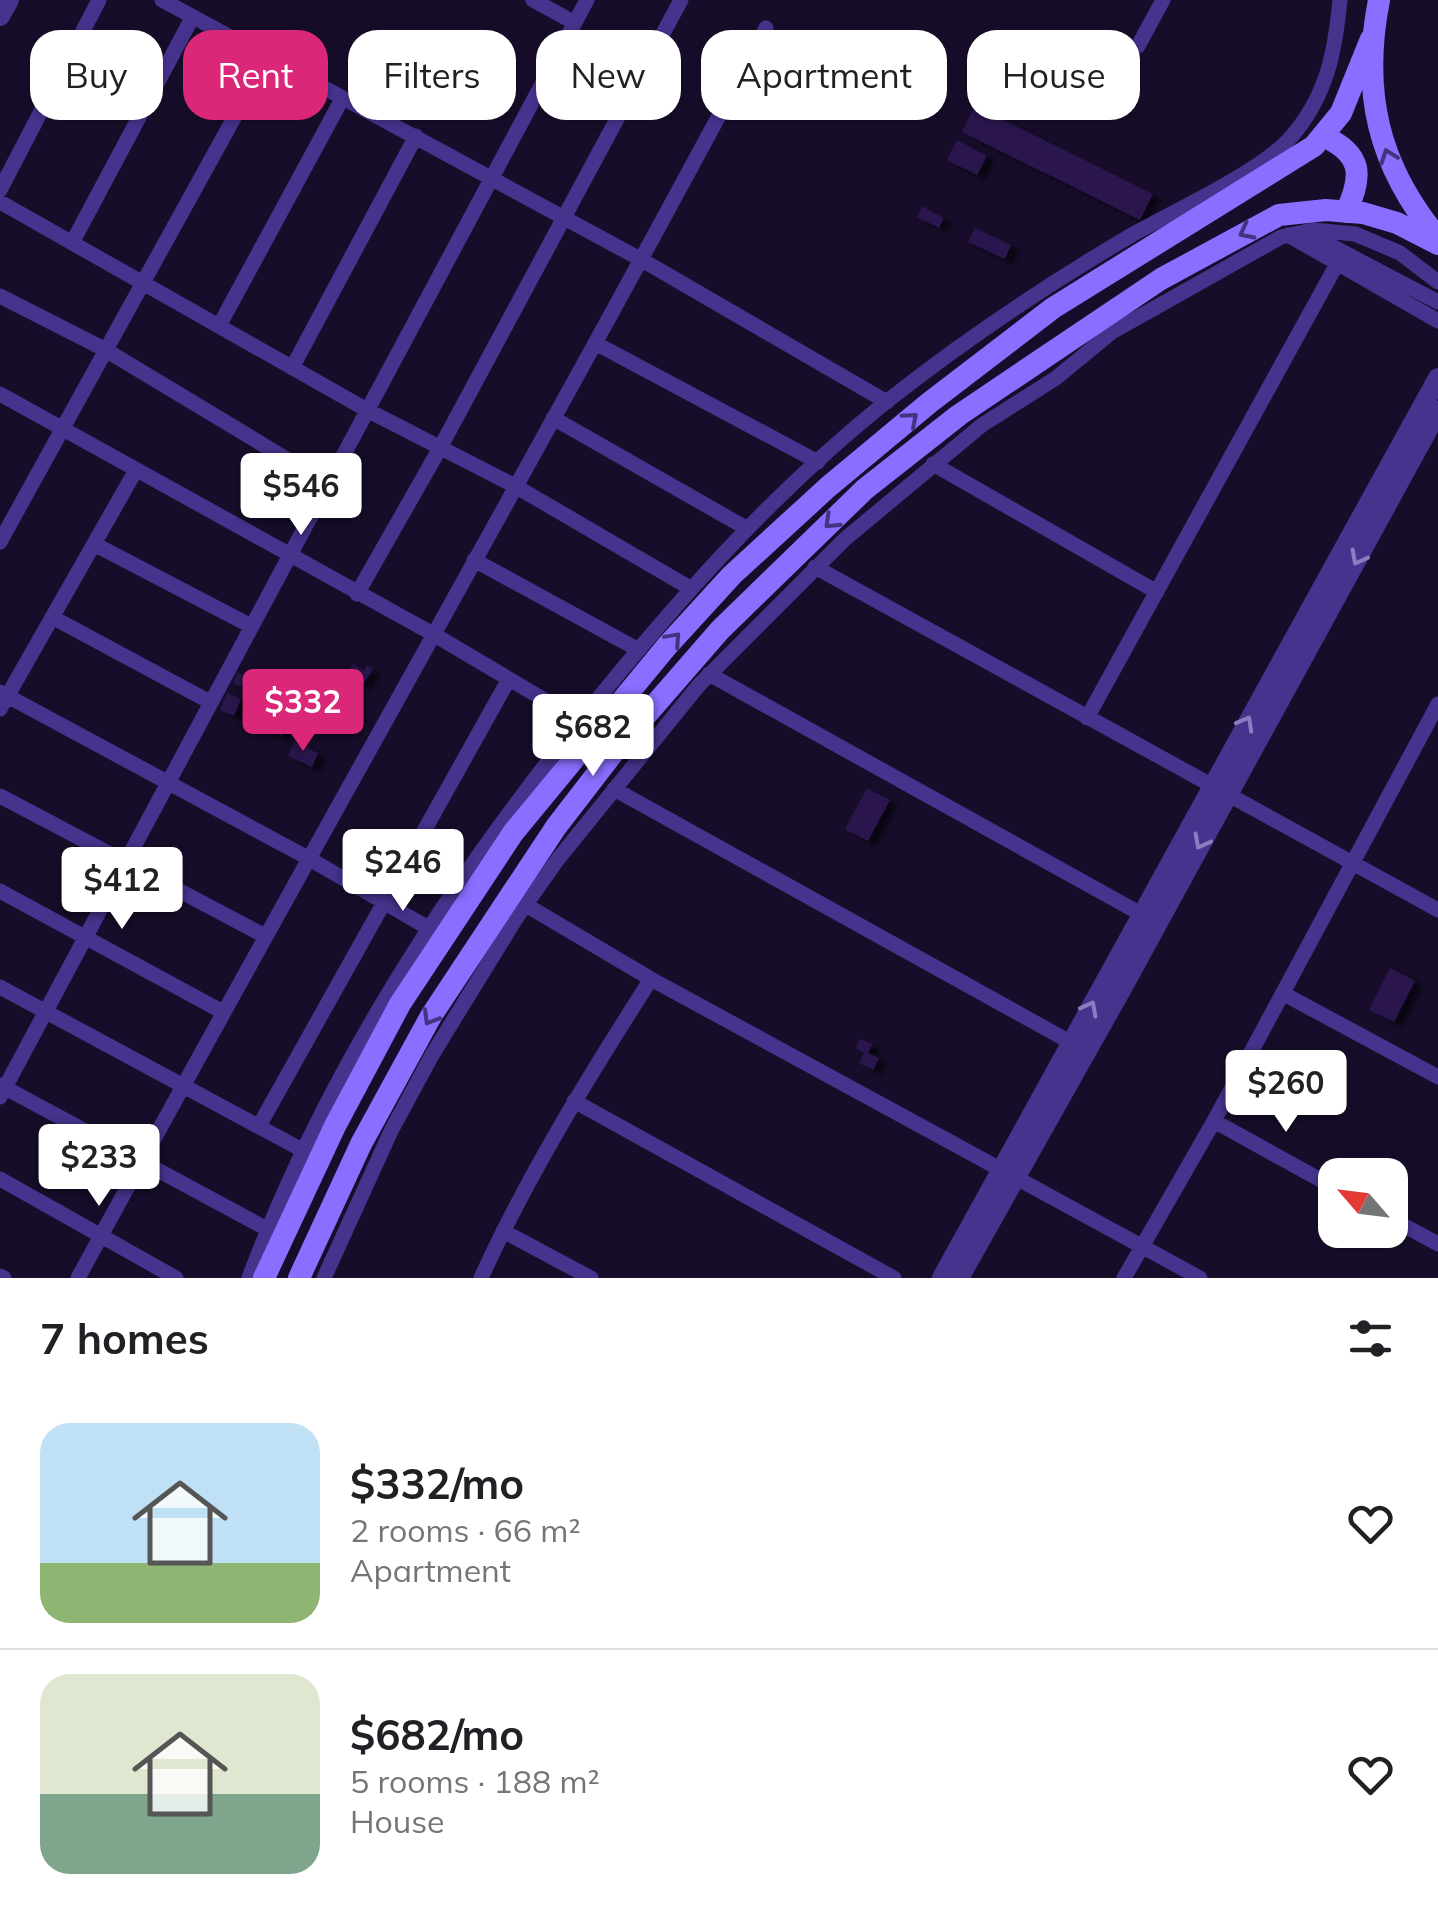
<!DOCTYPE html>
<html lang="en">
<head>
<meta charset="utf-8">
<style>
	:root { --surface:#fff; --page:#f6f6f6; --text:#202124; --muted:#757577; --line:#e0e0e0; --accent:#db2777 }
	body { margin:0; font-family:Mulish,sans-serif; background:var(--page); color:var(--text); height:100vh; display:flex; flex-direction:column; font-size:38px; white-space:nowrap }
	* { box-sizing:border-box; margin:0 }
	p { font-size:32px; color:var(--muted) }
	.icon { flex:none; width:55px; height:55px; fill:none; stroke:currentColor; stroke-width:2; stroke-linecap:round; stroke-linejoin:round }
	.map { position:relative; height:1278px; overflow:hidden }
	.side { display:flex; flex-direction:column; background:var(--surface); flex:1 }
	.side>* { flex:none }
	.banner { position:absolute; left:30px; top:30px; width:1380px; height:90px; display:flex; gap:20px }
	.needle { width:65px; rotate:298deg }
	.fabs { position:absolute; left:1318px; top:1158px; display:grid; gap:20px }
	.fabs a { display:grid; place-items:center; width:90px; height:90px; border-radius:20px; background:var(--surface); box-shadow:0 2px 8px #0004; font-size:50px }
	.price { position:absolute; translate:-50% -85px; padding:0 22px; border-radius:10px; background:#fff; color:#222; font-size:32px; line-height:65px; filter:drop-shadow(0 2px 5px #0008) }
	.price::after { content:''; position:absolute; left:50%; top:60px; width:30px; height:22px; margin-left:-15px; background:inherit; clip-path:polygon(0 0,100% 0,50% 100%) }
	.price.on { background:var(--accent); color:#fff }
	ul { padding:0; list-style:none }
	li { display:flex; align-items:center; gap:30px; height:250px; padding:0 40px }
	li+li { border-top:2px solid var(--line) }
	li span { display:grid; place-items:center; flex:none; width:280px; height:200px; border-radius:30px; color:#555 }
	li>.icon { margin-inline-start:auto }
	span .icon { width:120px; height:120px; fill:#fffc; stroke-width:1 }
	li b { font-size:42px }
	h2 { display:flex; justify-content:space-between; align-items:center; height:120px; padding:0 40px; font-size:42px }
	.pill { padding:0 35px; border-radius:30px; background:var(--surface); box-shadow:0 2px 8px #0004; font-size:35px; line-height:90px }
	.pill.on { background:var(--accent); color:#fff }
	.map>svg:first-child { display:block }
	.building { fill:#2c174d; filter:url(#shadow) }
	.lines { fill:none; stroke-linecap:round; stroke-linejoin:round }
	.minor { stroke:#47338e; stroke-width:15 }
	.tertiary { stroke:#47338e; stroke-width:20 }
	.secondary { stroke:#8b6dff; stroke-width:22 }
	.oneway { stroke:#45337f }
	.oneway2 { stroke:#8d7cc1 }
</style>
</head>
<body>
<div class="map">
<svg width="1438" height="1278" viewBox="0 0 1438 1278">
	<defs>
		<filter id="shadow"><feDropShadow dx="8" dy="5" stdDeviation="2.5" flood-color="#0009"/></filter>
	</defs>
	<rect width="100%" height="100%" fill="#170d2a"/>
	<path class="building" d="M975 106 1153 194 1140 220 962 132Z
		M957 140 987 156 977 175 947 160Z
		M922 206 944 218 939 228 917 217Z
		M975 228 1011 245 1005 259 968 242Z
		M353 664 364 670 367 665 373 669 363 685 347 675Z
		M237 673 261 684 257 693 233 683Z
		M227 693 241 699 234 716 220 710Z
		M247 702 256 705 251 716 285 729 282 736 246 722 248 716 242 714Z
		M294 742 318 753 312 767 288 756Z
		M867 788 890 800 868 841 845 829Z
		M1390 968 1415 981 1394 1022 1369 1010Z
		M860 1039 873 1044 868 1053 879 1058 873 1070 859 1063 864 1053 856 1048Z"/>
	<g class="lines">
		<path class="minor" d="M162 0 642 260 887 402
			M533 0 575 23
			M1138 46 1163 0
			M0 190 99 0
			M0 202 367 410 515 486 690 588
			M1305 232 1438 302
			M1288 235 1438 321
			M72 243 192 18
			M0 296 104 349 328 484
			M219 326 342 99
			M595 343 818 462
			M292 368 416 136
			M0 394 433 634 580 721
			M553 418 746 528
			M933 464 1157 592
			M0 542 267 58
			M94 544 251 626
			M474 560 637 649
			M815 567 1438 910
			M357 594 440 448 681 0
			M52 617 210 702
			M709 674 1141 914
			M0 692 308 858 430 929
			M0 709 136 470
			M1087 718 1337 264
			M614 789 1079 1047
			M0 796 265 936
			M0 891 223 1012
			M526 905 651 979 1200 1278
			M0 987 304 1151
			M1284 994 1438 1077
			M0 1085 269 1230
			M0 1097 587 0
			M574 1101 894 1278
			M1214 1121 1335 1188
			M259 1126 509 679
			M0 1179 176 1278
			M1390 1218 1438 1244
			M503 1231 591 1278
			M0 1276 4 1278
			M78 1278C305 860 542 448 766 28
			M249 1278C325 1075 445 889 580 721 673 605 770 495 886 402 963 341 1045 286 1130 236 1172 212 1264 170 1292 136 1327 95 1335 52 1340 0
			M324 1278 391 1131 432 1055 515 920 558 859 699 685 845 539 982 425 1056 378 1112 332 1281 237 1313 230 1355 234 1400 253 1438 282
			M481 1278C529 1173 589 1076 651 979
			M1124 1278 1214 1121 1438 704"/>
		<path class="tertiary" d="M0 16 9 0
			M942 1278 1438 378
			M959 1278 1121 990 1438 411"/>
		<path class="secondary" d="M1379 0C1361 92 1378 166 1438 238
			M1323 136C1363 154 1363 176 1346 212
			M264 1278 335 1126 400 1004 513 833 667 646 732 575 828 487 929 403 1053 308 1314 146 1341 113 1371 39
			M299 1278 361 1144 431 1016 556 827 613 753 720 630 865 489 959 415 1161 279 1279 215 1326 210 1363 213 1397 223 1438 244"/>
	</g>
	<defs><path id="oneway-chevron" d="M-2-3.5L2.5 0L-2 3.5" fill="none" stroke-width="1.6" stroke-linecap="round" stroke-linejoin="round" transform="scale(2.5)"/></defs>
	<g class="oneway">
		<use href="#oneway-chevron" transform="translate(1388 156) rotate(-110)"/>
		<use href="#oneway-chevron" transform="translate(1246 232) rotate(153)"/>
		<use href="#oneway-chevron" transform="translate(911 419) rotate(-41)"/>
		<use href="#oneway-chevron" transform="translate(831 522) rotate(136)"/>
		<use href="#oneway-chevron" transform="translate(674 639) rotate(-48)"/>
		<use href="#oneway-chevron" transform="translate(430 1018) rotate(121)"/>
	</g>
	<g class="oneway2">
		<use href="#oneway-chevron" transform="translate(1358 558) rotate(118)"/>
		<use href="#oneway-chevron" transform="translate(1246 723) rotate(-61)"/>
		<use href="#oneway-chevron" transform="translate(1201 842) rotate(118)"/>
		<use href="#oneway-chevron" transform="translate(1090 1008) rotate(-62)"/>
	</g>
</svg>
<div class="fabs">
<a><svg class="needle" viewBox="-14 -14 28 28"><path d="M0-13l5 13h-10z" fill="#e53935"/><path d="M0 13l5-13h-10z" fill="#757577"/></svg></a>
</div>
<b class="price" style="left:301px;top:538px">$546</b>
<b class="price on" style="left:303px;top:754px">$332</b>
<b class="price" style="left:593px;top:779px">$682</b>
<b class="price" style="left:403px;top:914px">$246</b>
<b class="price" style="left:122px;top:932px">$412</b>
<b class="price" style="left:1286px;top:1135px">$260</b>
<b class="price" style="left:99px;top:1209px">$233</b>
<div class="banner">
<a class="pill">Buy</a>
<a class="pill on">Rent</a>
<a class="pill">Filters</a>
<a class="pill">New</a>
<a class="pill">Apartment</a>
<a class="pill">House</a>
</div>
</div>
<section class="side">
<h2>7 homes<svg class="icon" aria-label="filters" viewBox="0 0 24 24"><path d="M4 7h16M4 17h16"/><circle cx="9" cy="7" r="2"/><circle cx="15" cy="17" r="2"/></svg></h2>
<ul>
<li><span style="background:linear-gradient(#bfe0f5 70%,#8fb573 0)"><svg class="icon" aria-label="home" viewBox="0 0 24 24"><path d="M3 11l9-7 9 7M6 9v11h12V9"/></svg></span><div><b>$332/mo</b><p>2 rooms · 66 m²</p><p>Apartment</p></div><svg class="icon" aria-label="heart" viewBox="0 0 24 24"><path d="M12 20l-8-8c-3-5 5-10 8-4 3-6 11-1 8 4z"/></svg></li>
<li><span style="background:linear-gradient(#dfe7d0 60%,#7fa58c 0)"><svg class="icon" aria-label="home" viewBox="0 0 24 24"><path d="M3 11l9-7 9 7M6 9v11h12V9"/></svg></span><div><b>$682/mo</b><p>5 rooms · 188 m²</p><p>House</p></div><svg class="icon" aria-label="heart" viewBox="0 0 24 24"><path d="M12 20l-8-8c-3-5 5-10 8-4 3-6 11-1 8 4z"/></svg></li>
</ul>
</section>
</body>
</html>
